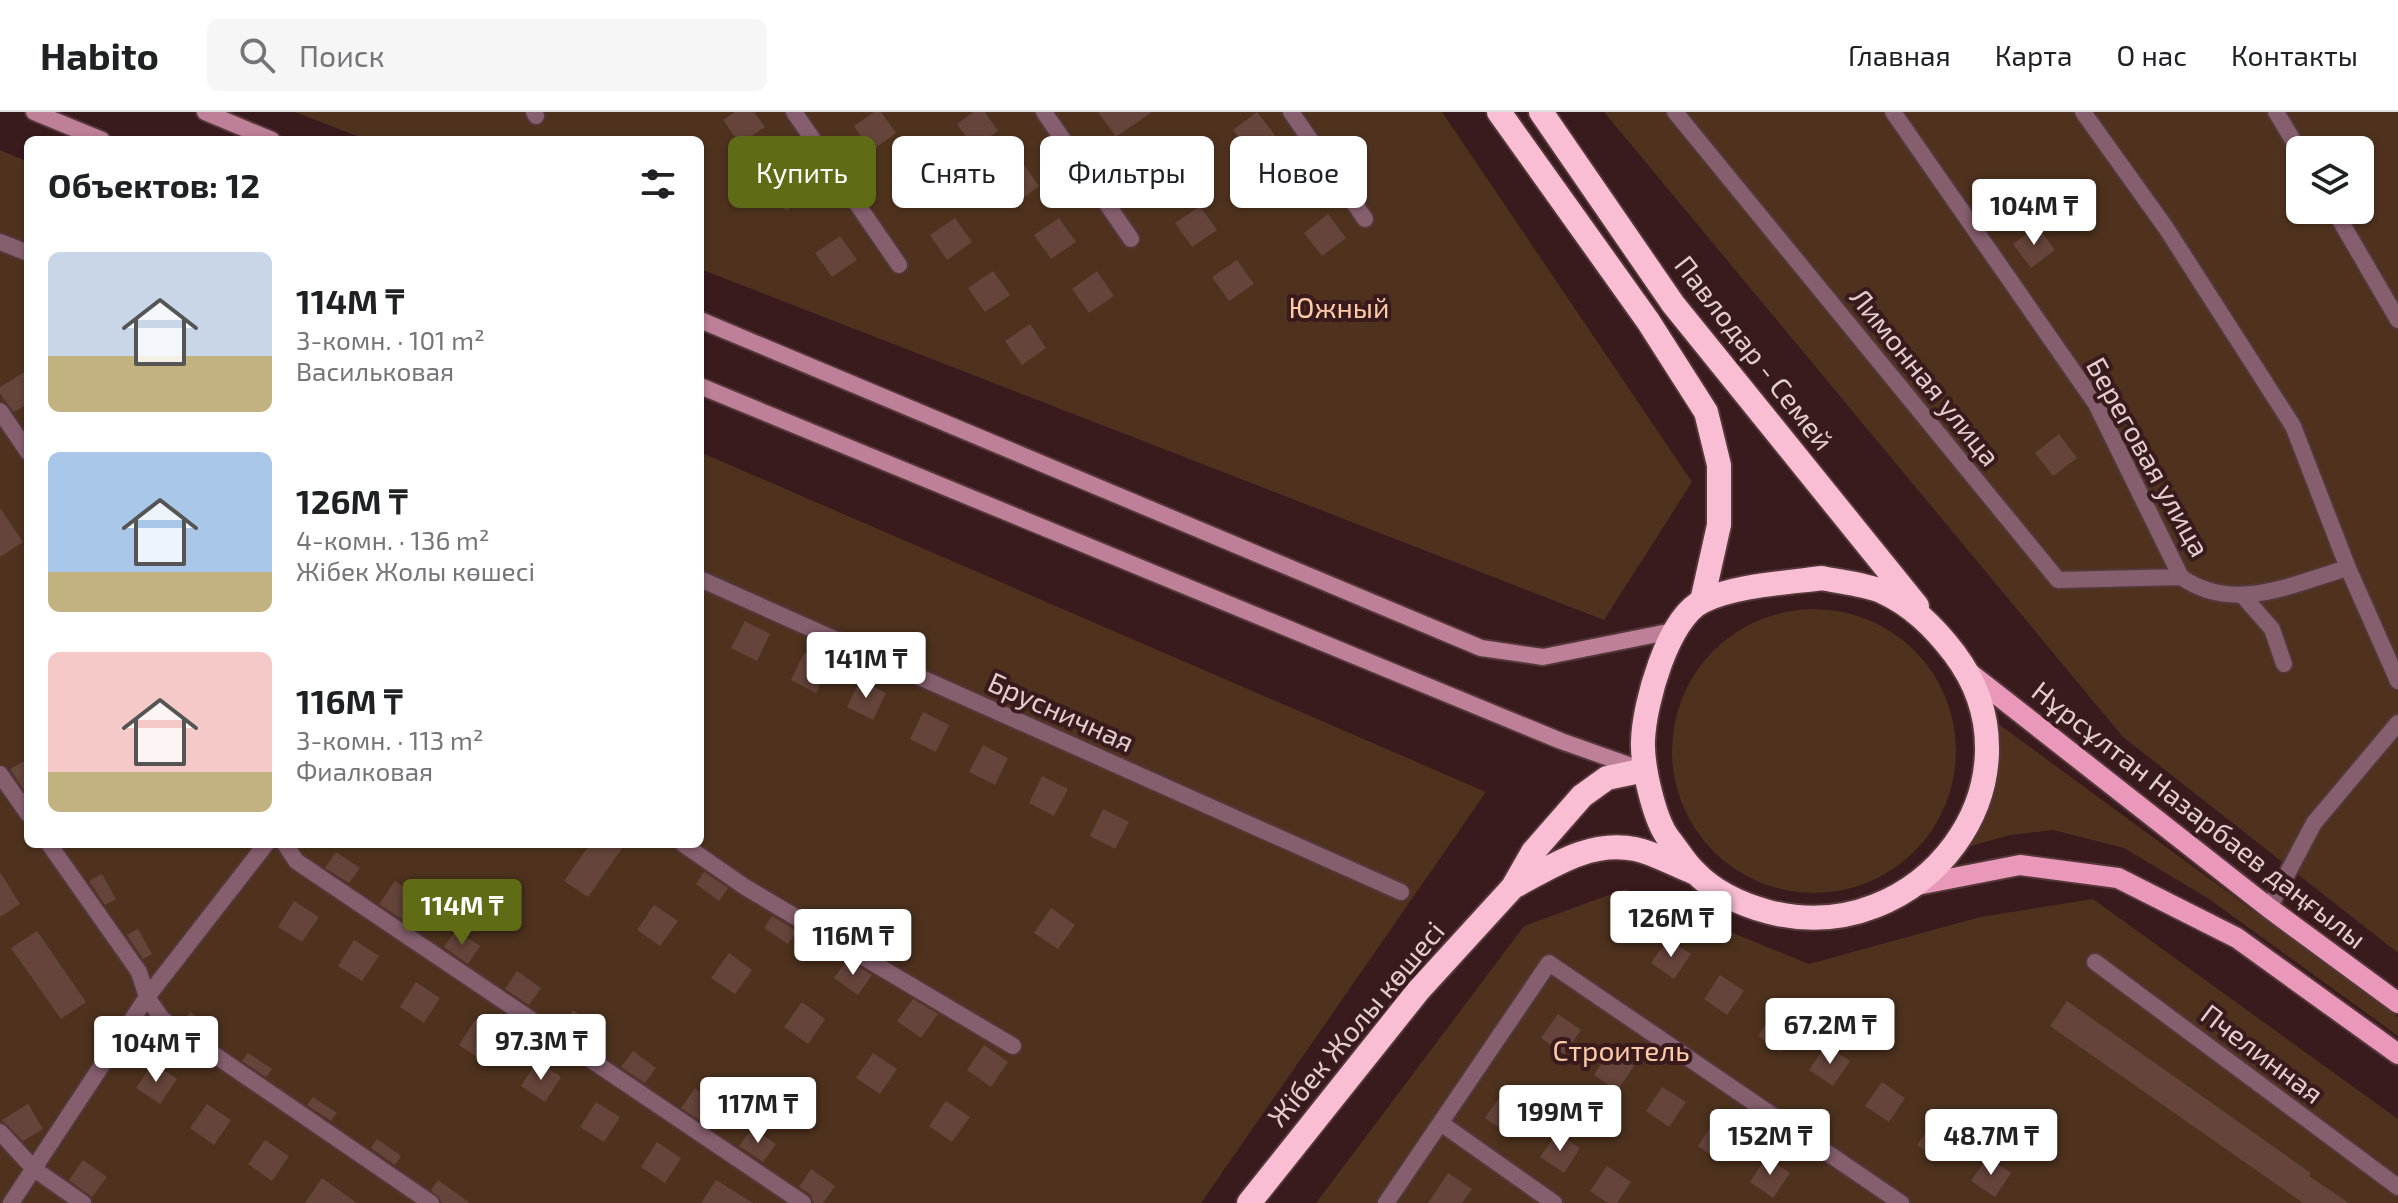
<!DOCTYPE html>
<html lang="ru">
<head>
<meta charset="utf-8">
<style>
	:root { --surface:#fff; --page:#f6f6f6; --text:#202124; --muted:#757577; --line:#e0e0e0; --accent:#606b16 }
	body { margin:0; font-family:"Exo 2",sans-serif; background:var(--page); color:var(--text); height:100vh; display:flex; flex-direction:column; font-size:30px; white-space:nowrap }
	* { box-sizing:border-box; margin:0 }
	p { font-size:26px; color:var(--muted) }
	.icon { flex:none; width:44px; height:44px; fill:none; stroke:currentColor; stroke-width:2; stroke-linecap:round; stroke-linejoin:round }
	.map { position:relative; flex:1; overflow:hidden }
	.panel { position:absolute; left:24px; top:24px; width:680px; height:712px; display:flex; flex-direction:column; background:var(--surface); border-radius:12px; box-shadow:0 2px 6px #0004 }
	.panel>* { flex:none }
	.banner { position:absolute; left:728px; top:24px; width:760px; height:72px; display:flex; gap:16px }
	.buttons { position:absolute; left:2286px; top:24px; display:grid; gap:16px }
	.buttons a { display:grid; place-items:center; width:88px; height:88px; border-radius:12px; background:var(--surface); box-shadow:0 2px 6px #0004; font-size:40px }
	.price { position:absolute; translate:-50% -68px; padding:0 18px; border-radius:8px; background:#fff; color:#222; font-size:26px; line-height:52px; filter:drop-shadow(0 2px 4px #0008) }
	.price::after { content:''; position:absolute; left:50%; top:48px; width:24px; height:18px; margin-left:-12px; background:inherit; clip-path:polygon(0 0,100% 0,50% 100%) }
	.price.active { background:var(--accent); color:#fff }
	ul { padding:0; list-style:none }
	li { display:flex; align-items:center; gap:24px; height:200px; padding:0 24px }
	li span { display:grid; place-items:center; flex:none; width:224px; height:160px; border-radius:12px; color:#555 }
	li>.icon { margin-inline-start:auto }
	span .icon { width:96px; height:96px; fill:#fffc; stroke-width:1 }
	li b { font-size:34px }
	h2 { display:flex; justify-content:space-between; align-items:center; height:96px; padding:0 24px; font-size:34px }
	.chip { padding:0 28px; border-radius:12px; background:var(--surface); box-shadow:0 2px 6px #0004; font-size:28px; line-height:72px }
	.chip.active { background:var(--accent); color:#fff }
	header { display:flex; align-items:center; gap:48px; box-sizing:border-box; height:112px; padding:0 40px; background:var(--surface); border-bottom:2px solid var(--line) }
	header strong { font-size:38px }
	nav { display:flex; gap:44px; margin-inline-start:auto; font-size:28px }
	.search { width:560px; height:72px; background:var(--page); display:flex; align-items:center; gap:20px; box-sizing:border-box; padding:0 28px; border-radius:12px; color:var(--muted); font-size:30px }
	.map>svg:first-child { display:block }
	.green { fill:#4e321e; fill-rule:evenodd }
	.building { fill:#65443b }
	.lines { fill:none; stroke-linecap:round; stroke-linejoin:round }
	.street-casing { stroke:#543739; stroke-width:20 }
	.secondary-casing { stroke:#543739; stroke-width:20 }
	.primary-casing { stroke:#543739; stroke-width:24 }
	.highway-casing { stroke:#543739; stroke-width:28 }
	.street { stroke:#865f6e; stroke-width:16 }
	.secondary { stroke:#be7f98; stroke-width:16 }
	.primary { stroke:#ea98b9; stroke-width:20 }
	.highway { stroke:#f9bed4; stroke-width:24 }
	.labels { text-anchor:middle; stroke-width:8; stroke-linejoin:round; paint-order:stroke }
	.park-label { font-size:28px; fill:#fecba8; stroke:#391a1d }
	.street-label { font-size:28px; fill:#e2cdce; stroke:#391a1d }
</style>
</head>
<body>
<header>
<strong>Habito</strong>
<div class="search"><svg class="icon" aria-label="search" viewBox="0 0 24 24"><circle cx="10" cy="10" r="6"/><path d="M15 15l6 6"/></svg>Поиск</div>
<nav><a>Главная</a><a>Карта</a><a>О нас</a><a>Контакты</a></nav>
</header>
<div class="map">
<svg width="2398" height="1091" viewBox="0 0 2398 1091">
	<rect width="100%" height="100%" fill="#391a1d"/>
	<path class="green" d="M295 0H1442L1692 370 1604 508 700 157V28H367Z
		M1604 0H2398V841L2123 625ZM2300 38H2360V98H2300Z
		M0 38 28 50V732H700V340L1486 680 1201 1091H0Z
		M1672 639a142 142 0 1 1 284 0a142 142 0 1 1-284 0Z
		M1993 608 2398 905V924L2209 787 2124 736 2053 718 2010 723 1960 737Z
		M1625 777 1809 852 1980 805 2093 787 2398 1007V1091H1316L1524 814Z"/>
	<path class="building" d="M735 0H754L765 15 740 32 723 8Z
		M874 0H881L896 21 871 39 854 14Z
		M973 0H985L998 19 974 36 957 12Z
		M1098 0H1152L1116 25Z
		M1257 0 1275 23 1251 41 1233 18Z
		M1161 38 1178 63 1153 80 1136 56Z
		M1022 50 1039 74 1015 92 998 68Z
		M916 51 933 75 908 92 891 68Z
		M1291 52 1309 75 1285 94 1267 70Z
		M794 58 811 82 786 99 769 75Z
		M1200 94 1217 118 1192 135 1175 111Z
		M1328 102 1346 126 1322 144 1304 121Z
		M955 106 972 130 947 148 930 123Z
		M1059 106 1076 130 1051 147 1034 123Z
		M2037 114 2055 138 2031 156 2013 132Z
		M840 124 857 148 832 165 815 141Z
		M1237 148 1254 172 1229 189 1212 165Z
		M993 159 1010 183 985 200 968 176Z
		M1097 159 1114 184 1089 201 1072 177Z
		M1030 212 1046 236 1022 253 1005 229Z
		M28 258V292L14 300 0 282V275Z
		M2059 322 2077 346 2053 364 2035 341Z
		M0 396 23 430 0 445Z
		M745 509 770 522 757 549 731 536Z
		M804 541 830 554 816 581 791 568Z
		M860 568 886 581 873 608 847 595Z
		M923 600 949 613 936 640 910 627Z
		M983 633 1008 646 995 673 969 660Z
		M28 647V680L26 681 10 657Z
		M1042 664 1068 677 1054 704 1029 691Z
		M1103 697 1129 710 1115 737 1090 724Z
		M590 732H625L588 785 564 769Z
		M336 740 360 756 349 771 325 756Z
		M0 760 20 792 0 805Z
		M704 760 728 776 719 789 696 772Z
		M102 762 116 787 105 793 89 769Z
		M395 769 419 786 403 808 379 792Z
		M294 789 319 805 302 830 278 815Z
		M654 793 678 809 660 834 637 818Z
		M1051 796 1075 813 1058 837 1034 821Z
		M772 804 797 819 788 832 764 816Z
		M138 817 152 842 143 847 127 823Z
		M456 818 480 834 468 852 444 835Z
		M37 819 86 890 61 907 11 836Z
		M1668 827 1691 842 1674 867 1651 851Z
		M354 828 379 844 362 869 338 854Z
		M729 841 752 858 735 882 711 866Z
		M847 848 872 863 858 883 834 866Z
		M517 859 541 876 529 893 505 877Z
		M1720 863 1744 879 1727 903 1704 887Z
		M416 870 440 886 424 911 400 895Z
		M913 887 938 902 921 926 897 909Z
		M2067 889 2311 1061 2309 1064 2349 1091H2303L2050 914Z
		M802 890 825 907 808 932 784 915Z
		M573 898 597 915 585 931 562 915Z
		M190 900 214 916 208 925 184 909Z
		M1774 900 1798 916 1781 940 1758 924Z
		M1558 902 1581 918 1564 942 1541 926Z
		M475 908 500 923 483 949 459 933Z
		M984 933 1008 950 991 975 967 958Z
		M1826 933 1850 949 1833 974 1809 958Z
		M1610 938 1634 954 1617 979 1594 963Z
		M633 939 656 956 645 971 621 955Z
		M248 941 272 957 266 965 242 949Z
		M873 941 897 957 880 982 856 966Z
		M537 949 561 965 545 990 521 974Z
		M153 951 177 967 160 992 136 976Z
		M1882 970 1905 986 1889 1010 1865 994Z
		M1662 975 1686 990 1669 1015 1646 999Z
		M695 976 719 993 705 1012 681 996Z
		M1502 982 1525 998 1509 1022 1485 1006Z
		M313 985 337 1001 331 1009 307 993Z
		M946 989 970 1005 952 1030 929 1014Z
		M596 990 620 1005 604 1030 580 1015Z
		M28 992 43 1017 23 1029 2 1008Z
		M207 992 231 1008 214 1033 190 1016Z
		M1934 1009 1957 1025 1940 1049 1917 1033Z
		M1714 1010 1738 1025 1721 1050 1698 1034Z
		M752 1016 776 1032 763 1050 739 1034Z
		M1557 1021 1580 1036 1564 1061 1540 1045Z
		M377 1027 401 1044 395 1053 371 1036Z
		M265 1028 289 1044 272 1069 248 1052Z
		M657 1030 681 1046 665 1071 641 1055Z
		M1766 1045 1790 1061 1773 1086 1750 1070Z
		M1988 1045 2011 1061 1995 1085 1971 1069Z
		M83 1048 107 1065 92 1085 69 1068Z
		M1607 1054 1631 1070 1617 1091H1608L1590 1079Z
		M811 1057 835 1074 823 1091H814L810 1082 799 1075Z
		M1448 1061 1472 1077 1462 1091H1428Z
		M322 1066 357 1091H305Z
		M438 1068 470 1091H442L431 1078Z
		M716 1068 753 1091H701Z"/>
	<g class="lines">
		<g class="street-casing">
			<path id="street" d="M534 0 536 4
				M794 0 899 153
				M1044 0 1131 127
				M1291 0 1365 107
				M1675 0 2058 468 2181 465
				M1893 0 2096 292 2181 465C2234 502 2292 472 2348 456L2398 569
				M2083 0 2166 116 2293 314 2348 456
				M2276 0 2300 40
				M2334 98 2398 208
				M0 130 28 141
				M0 299 28 340
				M700 467 1401 780
				M2244 485 2272 517 2284 552
				M0 662 28 702
				M49 732 139 860 147 885 162 907 431 1091
				M285 732 296 749 803 1091
				M683 732 745 775 1013 934
				M2269 796 2314 711 2398 611
				M2095 850 2398 1075
				M1442 1012 1554 1091
				M0 1020 34 1057 83 1091
				M11 1091 147 885 266 732
				M1386 1091 1549 851 1901 1091"/>
		</g>
		<g class="secondary-casing">
			<path id="secondary" d="M34 0 102 28
				M205 0 272 28
				M700 208 1481 536 1543 545 1673 519
				M700 274 1561 629 1643 658"/>
		</g>
		<g class="primary-casing">
			<path id="primary" d="M1967 559 2269 796 2398 891
				M1917 773 2020 753 2118 766 2237 826 2398 942"/>
		</g>
		<g class="highway-casing">
			<path id="highway" d="M1499 0 1648 209 1706 300 1719 353V413L1702 489
				M1541 0 1673 192 1917 494
				M1822 466C1841 470 1864 472 1881 479 1912 493 1934 515 1954 541 2050 668 1921 839 1769 800 1743 793 1714 780 1695 760 1685 751 1678 738 1669 727 1654 708 1642 653 1643 629 1644 592 1668 505 1703 489 1736 473 1787 471 1822 466Z
				M1513 775C1551 755 1589 728 1635 737 1654 741 1675 753 1693 760
				M1249 1091 1418 879 1513 775 1533 740 1582 684 1607 666 1645 658"/>
		</g>
		<use href="#street" class="street"/>
		<use href="#secondary" class="secondary"/>
		<use href="#primary" class="primary"/>
		<use href="#highway" class="highway"/>
	</g>
	<g class="labels">
		<g class="park-label">
			<text x="1339" y="206">Южный</text>
			<text x="1621" y="949">Строитель</text>
		</g>
		<g class="street-label">
			<text transform="translate(1754 241) rotate(52)" y="10">Павлодар - Семей</text>
			<text transform="translate(1925 265) rotate(51)" y="10">Лимонная улица</text>
			<text transform="translate(2148 345) rotate(61)" y="10">Береговая улица</text>
			<text transform="translate(1061 600) rotate(24)" y="10">Брусничная</text>
			<text transform="translate(2199 703) rotate(38)" y="10">Нұрсұлтан Назарбаев даңғылы</text>
			<text transform="translate(1356 912) rotate(-50)" y="10">Жібек Жолы көшесі</text>
			<text transform="translate(2262 942) rotate(37)" y="10">Пчелинная</text>
		</g>
	</g>
</svg>
<div class="buttons">
<a><svg class="icon" aria-label="layers" viewBox="0 0 24 24"><path d="M12 4l9 5-9 5-9-5zM3 14l9 5 9-5"/></svg></a>
</div>
<b class="price" style="left:2034px;top:135px">104M ₸</b>
<b class="price" style="left:866px;top:588px">141M ₸</b>
<b class="price active" style="left:462px;top:835px">114M ₸</b>
<b class="price" style="left:1671px;top:847px">126M ₸</b>
<b class="price" style="left:853px;top:865px">116M ₸</b>
<b class="price" style="left:1830px;top:954px">67.2M ₸</b>
<b class="price" style="left:541px;top:970px">97.3M ₸</b>
<b class="price" style="left:156px;top:972px">104M ₸</b>
<b class="price" style="left:758px;top:1033px">117M ₸</b>
<b class="price" style="left:1560px;top:1041px">199M ₸</b>
<b class="price" style="left:1770px;top:1065px">152M ₸</b>
<b class="price" style="left:1991px;top:1065px">48.7M ₸</b>
<div class="banner">
<a class="chip active">Купить</a>
<a class="chip">Снять</a>
<a class="chip">Фильтры</a>
<a class="chip">Новое</a>
</div>
<section class="panel">
<h2>Объектов: 12<svg class="icon" aria-label="filters" viewBox="0 0 24 24"><path d="M4 7h16M4 17h16"/><circle cx="9" cy="7" r="2"/><circle cx="15" cy="17" r="2"/></svg></h2>
<ul>
<li><span style="background:linear-gradient(#c9d6e8 65%,#c2b280 0)"><svg class="icon" aria-label="home" viewBox="0 0 24 24"><path d="M3 11l9-7 9 7M6 9v11h12V9"/></svg></span><div><b>114M ₸</b><p>3-комн. · 101 m²</p><p>Васильковая</p></div></li>
<li><span style="background:linear-gradient(#a9c7e8 75%,#c2b280 0)"><svg class="icon" aria-label="home" viewBox="0 0 24 24"><path d="M3 11l9-7 9 7M6 9v11h12V9"/></svg></span><div><b>126M ₸</b><p>4-комн. · 136 m²</p><p>Жібек Жолы көшесі</p></div></li>
<li><span style="background:linear-gradient(#f6c9c9 75%,#c2b280 0)"><svg class="icon" aria-label="home" viewBox="0 0 24 24"><path d="M3 11l9-7 9 7M6 9v11h12V9"/></svg></span><div><b>116M ₸</b><p>3-комн. · 113 m²</p><p>Фиалковая</p></div></li>
</ul>
</section>
</div>
</body>
</html>
